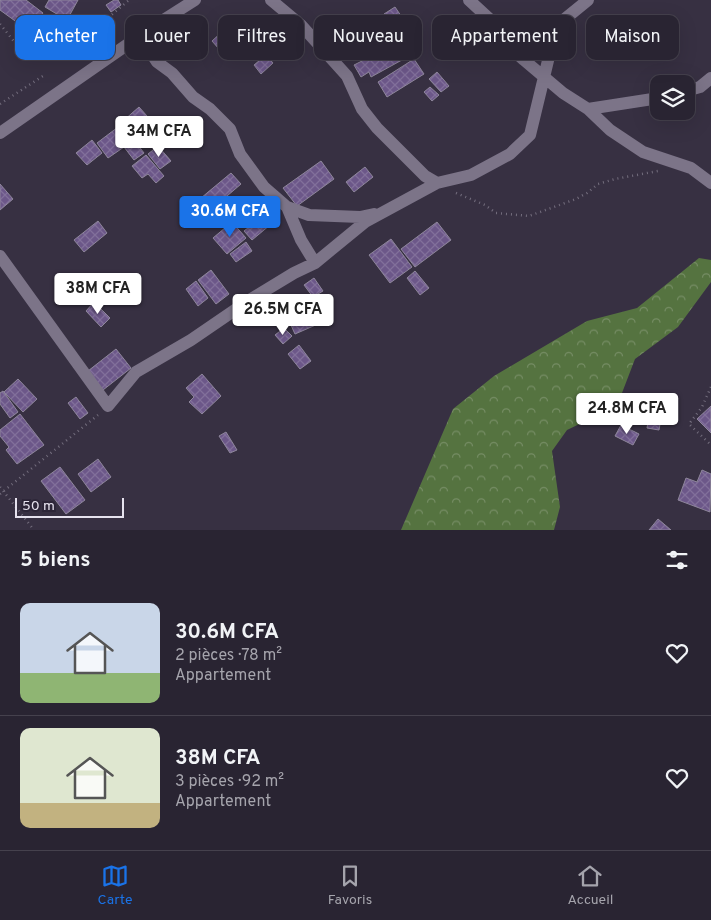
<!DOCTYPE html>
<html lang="fr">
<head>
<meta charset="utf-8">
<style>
	:root { --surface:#292432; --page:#35303e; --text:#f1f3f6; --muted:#a5a4ac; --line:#45414d; --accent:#1a73e8 }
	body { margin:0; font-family:Overpass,sans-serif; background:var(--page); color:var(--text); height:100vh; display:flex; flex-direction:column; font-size:19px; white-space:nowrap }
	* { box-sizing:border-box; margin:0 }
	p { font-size:16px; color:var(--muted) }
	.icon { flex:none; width:28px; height:28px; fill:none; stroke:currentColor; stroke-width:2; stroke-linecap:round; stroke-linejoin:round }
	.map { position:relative; height:530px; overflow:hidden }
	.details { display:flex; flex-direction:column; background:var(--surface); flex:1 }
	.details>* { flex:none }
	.guide { position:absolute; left:15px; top:15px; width:681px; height:45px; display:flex; gap:10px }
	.tools { position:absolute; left:650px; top:75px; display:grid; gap:10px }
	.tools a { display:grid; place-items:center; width:45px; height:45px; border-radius:10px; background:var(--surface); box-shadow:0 5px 20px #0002,0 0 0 1px var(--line); font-size:25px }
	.scale { position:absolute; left:15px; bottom:12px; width:109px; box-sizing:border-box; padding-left:5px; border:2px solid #e6e2ee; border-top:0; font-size:14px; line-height:18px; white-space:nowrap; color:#e6e2ee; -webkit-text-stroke:4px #2d2638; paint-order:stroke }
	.price { position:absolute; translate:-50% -42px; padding:0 11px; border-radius:5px; background:#fff; color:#222; font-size:16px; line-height:32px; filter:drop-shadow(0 1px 2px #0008) }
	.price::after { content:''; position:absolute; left:50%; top:30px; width:15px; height:11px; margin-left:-8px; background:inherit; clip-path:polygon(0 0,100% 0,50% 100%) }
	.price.on { background:var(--accent); color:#fff }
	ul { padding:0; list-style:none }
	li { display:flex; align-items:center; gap:15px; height:125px; padding:0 20px }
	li+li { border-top:1px solid var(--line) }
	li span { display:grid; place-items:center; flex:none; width:140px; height:100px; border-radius:10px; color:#555 }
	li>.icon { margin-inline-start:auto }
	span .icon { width:60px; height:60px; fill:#fffc; stroke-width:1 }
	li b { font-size:21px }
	h2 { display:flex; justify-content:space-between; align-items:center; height:60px; padding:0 20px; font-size:21px }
	.tag { padding:0 18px; border-radius:10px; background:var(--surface); box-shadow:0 5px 20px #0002,0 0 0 1px var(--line); font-size:18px; line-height:45px }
	.tag.on { background:var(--accent); color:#fff }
	.menu { display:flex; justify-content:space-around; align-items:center; height:70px; border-top:1px solid var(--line); background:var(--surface); font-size:14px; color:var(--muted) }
	.menu a { display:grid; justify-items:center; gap:2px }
	.menu .on { color:var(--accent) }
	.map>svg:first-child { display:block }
	.forest { fill:url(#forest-crowns) }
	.building { fill:url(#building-cross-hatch); stroke:#8e869b }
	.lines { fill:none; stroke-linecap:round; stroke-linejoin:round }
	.path { stroke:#746e7e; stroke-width:2.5; stroke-dasharray:1 4; stroke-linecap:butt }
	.minor { stroke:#7c7488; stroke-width:12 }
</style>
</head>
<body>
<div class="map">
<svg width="711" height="530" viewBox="0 0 711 530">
	<defs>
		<pattern id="forest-crowns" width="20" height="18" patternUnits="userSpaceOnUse" patternTransform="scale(1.25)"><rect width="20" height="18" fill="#557340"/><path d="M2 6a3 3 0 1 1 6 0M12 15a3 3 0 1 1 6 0" fill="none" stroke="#768d65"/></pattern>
		<pattern id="building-cross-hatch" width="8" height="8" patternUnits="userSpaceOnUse" patternTransform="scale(1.25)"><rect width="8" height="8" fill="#6c5789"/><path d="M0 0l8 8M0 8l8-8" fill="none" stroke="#816f9a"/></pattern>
	</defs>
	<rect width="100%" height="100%" fill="#373042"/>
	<path class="forest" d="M699 258 711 260V282L678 327 635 359 617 406 567 430 552 451 560 507 554 530H401L453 409 494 376 587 321 637 308Z"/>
	<path class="building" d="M0 0H26L43 13 29 31 0 10Z
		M49 0H78L67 20 45 7Z
		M114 0H118L121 5 111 12 106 5Z
		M395 7 410 29 398 36 384 14Z
		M223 31 230 40 219 49 212 41Z
		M401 37 411 55 371 77 369 72 361 77 354 65 362 61 361 59Z
		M266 55 273 63 261 74 254 65Z
		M414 59 424 74 387 97 378 82Z
		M437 72 449 86 441 92 429 79Z
		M430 87 439 95 432 101 424 92Z
		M139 107 147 116 131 130 123 121Z
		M122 124 144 153 134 160 124 147 108 158 97 143Z
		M92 140 102 153 87 165 76 153Z
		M158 146 171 161 160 169 148 154Z
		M146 155 164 176 156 183 148 174 142 178 132 166Z
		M321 161 334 179 297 206 283 188Z
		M365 167 373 177 354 192 346 182Z
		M231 173 241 184 199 220 189 208Z
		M0 184 13 199 0 210Z
		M263 216 270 225 252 240 244 231Z
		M98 221 107 233 84 252 74 240Z
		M232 222 246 238 227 254 213 238Z
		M437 222 451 240 415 267 401 249Z
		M391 239 412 267 390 283 369 255Z
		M246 242 252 251 236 262 230 254Z
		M211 270 229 294 216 304 198 280Z
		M415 271 429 288 420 295 407 278Z
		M314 278 323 291 313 297 304 285Z
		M111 280 116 285 98 299 91 289 98 285 100 289Z
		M196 281 208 298 198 306 186 289Z
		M278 297 284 304 274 313 267 306Z
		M94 302 110 318 101 327 86 311Z
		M314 313 318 324 295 334 290 323Z
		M284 328 292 336 283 344 275 335Z
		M299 345 311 361 300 369 288 354Z
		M116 349 131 368 103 390 88 371Z
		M202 374 221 396 202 414 189 402 194 397 186 388Z
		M18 379 37 399 23 412 4 392Z
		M3 391 18 412 10 418 0 404V393Z
		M76 397 88 413 80 419 68 403Z
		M711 406V433L697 419Z
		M650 410 662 412 659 430 647 428Z
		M20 414 44 445 17 464 6 450 9 447 0 436V430Z
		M621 425 639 434 633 445 615 436Z
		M226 432 237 450 230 453 219 436Z
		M98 459 111 477 91 492 78 474Z
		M60 467 85 500 66 514 41 481Z
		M702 470 711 474 710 512 678 500 686 478 697 482Z
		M658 519 671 530H649Z"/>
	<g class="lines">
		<path class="path" d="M0 24 20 49 34 52 53 44 72 30 89 29 102 23 129 0
			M0 104 46 74
			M456 193 485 205 496 213 529 216 576 199 587 193 598 184 615 179 658 171
			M711 387 702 407 689 424 711 445
			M0 487 34 530
			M0 494 98 415"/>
		<path class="minor" d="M271 0 301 25 347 76 362 109 377 128 425 176 437 183
			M469 0 496 25 504 42 524 60 563 93 588 109 610 130 643 152 691 168 711 183
			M140 36 157 62 172 73 193 97 210 109 230 129 240 154 264 187 287 207 309 215 360 217 374 214
			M686 91 700 87 711 78
			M588 109 659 98
			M0 133 154 26 195 0
			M287 207 301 240 315 263
			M0 256 108 406 136 372 191 340 248 301 294 273 315 263 365 222 437 183 471 175 510 154 530 135 552 44 566 18 588 0"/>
	</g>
</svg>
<div class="tools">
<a><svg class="icon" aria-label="layers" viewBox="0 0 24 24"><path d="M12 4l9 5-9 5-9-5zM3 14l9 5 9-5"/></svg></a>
</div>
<div class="scale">50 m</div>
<b class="price" style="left:159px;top:158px">34M CFA</b>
<b class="price on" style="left:230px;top:238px">30.6M CFA</b>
<b class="price" style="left:98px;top:315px">38M CFA</b>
<b class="price" style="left:283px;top:336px">26.5M CFA</b>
<b class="price" style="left:627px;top:435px">24.8M CFA</b>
<div class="guide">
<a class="tag on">Acheter</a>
<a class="tag">Louer</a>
<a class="tag">Filtres</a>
<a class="tag">Nouveau</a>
<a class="tag">Appartement</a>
<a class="tag">Maison</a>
</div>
</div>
<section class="details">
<h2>5 biens<svg class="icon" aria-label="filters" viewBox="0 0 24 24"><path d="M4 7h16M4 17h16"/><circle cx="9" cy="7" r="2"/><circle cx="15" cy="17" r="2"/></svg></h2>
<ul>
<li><span style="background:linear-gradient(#c9d6e8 70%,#8fb573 0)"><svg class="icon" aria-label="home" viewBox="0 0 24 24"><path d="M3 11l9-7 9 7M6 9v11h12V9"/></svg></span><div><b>30.6M CFA</b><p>2 pièces · 78 m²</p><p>Appartement</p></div><svg class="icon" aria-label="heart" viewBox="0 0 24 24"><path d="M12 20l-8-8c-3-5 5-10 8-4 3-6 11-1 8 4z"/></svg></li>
<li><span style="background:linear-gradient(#dfe7d0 75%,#c2b280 0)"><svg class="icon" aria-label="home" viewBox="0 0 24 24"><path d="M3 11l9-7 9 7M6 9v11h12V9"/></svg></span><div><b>38M CFA</b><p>3 pièces · 92 m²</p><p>Appartement</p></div><svg class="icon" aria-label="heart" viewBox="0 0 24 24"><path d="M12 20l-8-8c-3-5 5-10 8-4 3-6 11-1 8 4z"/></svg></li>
</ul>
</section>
<nav class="menu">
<a class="on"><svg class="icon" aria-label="map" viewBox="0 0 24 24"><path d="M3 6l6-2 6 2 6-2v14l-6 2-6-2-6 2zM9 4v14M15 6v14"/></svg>Carte</a>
<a><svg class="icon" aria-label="saved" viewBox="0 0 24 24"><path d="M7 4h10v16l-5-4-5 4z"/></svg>Favoris</a>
<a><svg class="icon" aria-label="home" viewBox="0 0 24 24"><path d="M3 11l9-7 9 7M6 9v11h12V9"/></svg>Accueil</a>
</nav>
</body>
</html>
